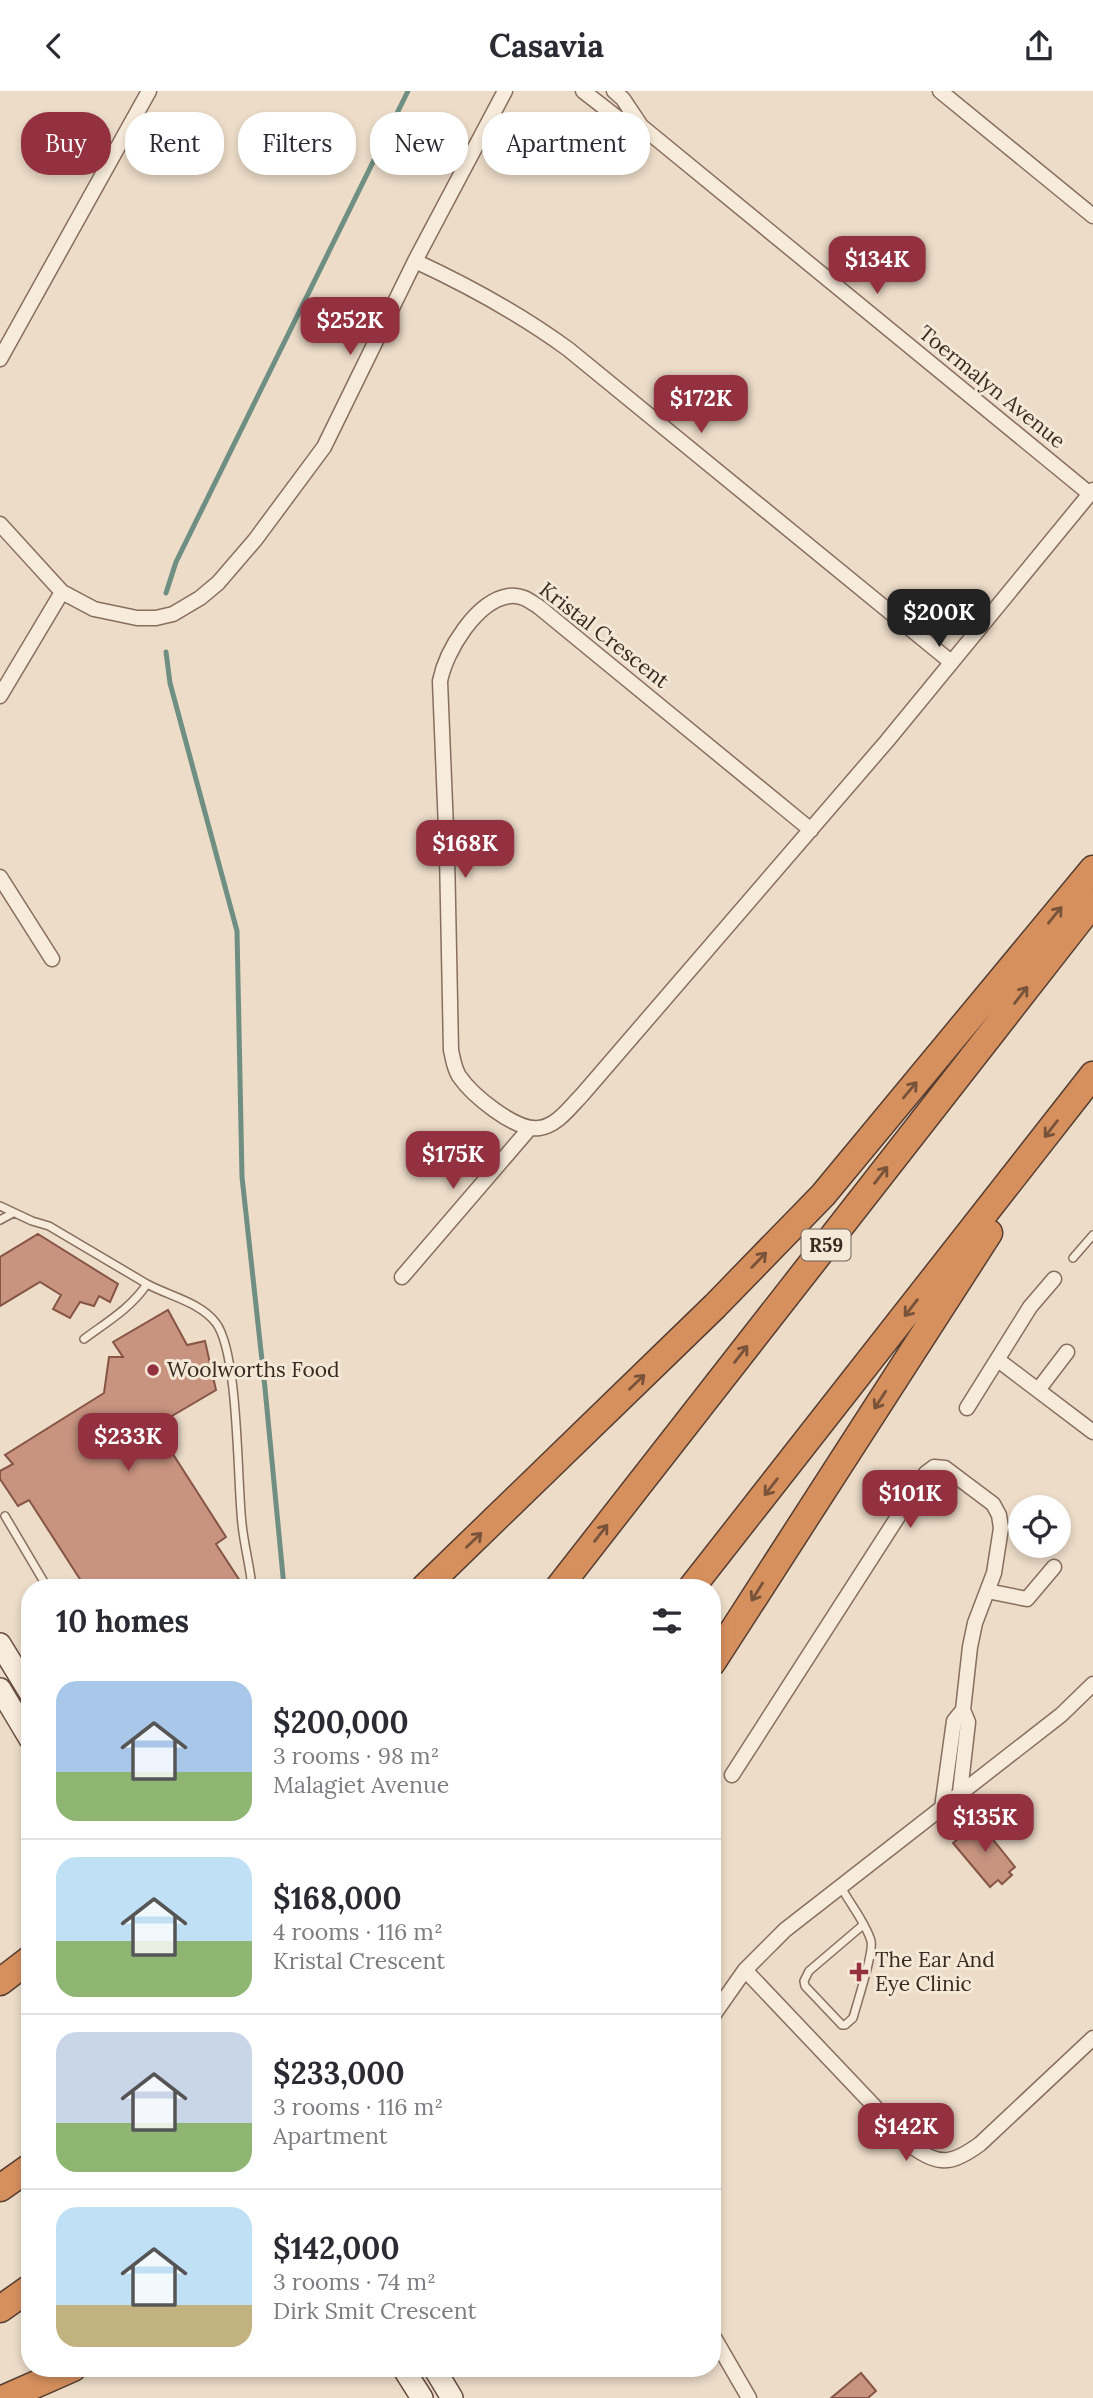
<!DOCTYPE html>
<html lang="en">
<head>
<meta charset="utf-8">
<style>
	:root { --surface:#fff; --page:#f2f2f3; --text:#2b2b33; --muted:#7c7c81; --line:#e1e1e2; --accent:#943140 }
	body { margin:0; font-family:Lora,serif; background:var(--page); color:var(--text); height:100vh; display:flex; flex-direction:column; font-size:26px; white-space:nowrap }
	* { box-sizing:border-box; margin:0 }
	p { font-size:23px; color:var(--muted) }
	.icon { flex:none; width:38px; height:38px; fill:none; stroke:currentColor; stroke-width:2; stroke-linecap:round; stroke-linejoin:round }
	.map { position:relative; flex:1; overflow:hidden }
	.sheet { position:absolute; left:21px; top:1488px; width:700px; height:798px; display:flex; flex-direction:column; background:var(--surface); border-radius:28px; box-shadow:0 4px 10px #0003 }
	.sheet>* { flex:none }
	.top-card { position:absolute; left:21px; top:21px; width:700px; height:63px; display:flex; gap:14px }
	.tools { position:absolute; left:1008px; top:1404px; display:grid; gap:14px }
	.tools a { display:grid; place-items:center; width:63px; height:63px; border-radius:50%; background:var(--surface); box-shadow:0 4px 10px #0003; font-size:35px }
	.price { position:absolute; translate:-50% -60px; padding:0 16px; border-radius:14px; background:var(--accent); color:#fff; font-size:23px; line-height:46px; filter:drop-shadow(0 2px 4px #0008) }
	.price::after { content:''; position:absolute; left:50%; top:42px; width:21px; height:16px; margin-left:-10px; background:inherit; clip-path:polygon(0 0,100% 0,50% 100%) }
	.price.current { background:#222; color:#fff }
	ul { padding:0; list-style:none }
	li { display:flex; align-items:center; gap:21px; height:175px; padding:0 35px }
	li+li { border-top:2px solid var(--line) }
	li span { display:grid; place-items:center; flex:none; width:196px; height:140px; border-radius:21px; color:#555 }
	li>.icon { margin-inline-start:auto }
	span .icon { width:84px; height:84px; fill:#fffc; stroke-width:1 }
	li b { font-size:30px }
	h2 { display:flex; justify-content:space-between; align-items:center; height:84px; padding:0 35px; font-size:30px }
	.chip { padding:0 24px; border-radius:28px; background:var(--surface); box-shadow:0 4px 10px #0003; font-size:24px; line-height:63px }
	.chip.current { background:var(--accent); color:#fff }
	header { display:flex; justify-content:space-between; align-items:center; height:91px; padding:0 35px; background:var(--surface); font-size:32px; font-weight:700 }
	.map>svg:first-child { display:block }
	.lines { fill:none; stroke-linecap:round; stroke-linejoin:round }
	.stream { stroke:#6f8f83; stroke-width:5 }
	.building { fill:#c89480; stroke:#865545; stroke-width:2 }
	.lane-casing { stroke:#886e5e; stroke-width:10 }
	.street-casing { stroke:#886e5e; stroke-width:17 }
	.secondary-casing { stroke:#6a4f41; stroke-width:24 }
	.highway-casing { stroke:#563d31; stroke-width:29 }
	.lane { stroke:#f7ebdb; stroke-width:7 }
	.street { stroke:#f7ebdb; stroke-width:14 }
	.secondary { stroke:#f7ebdb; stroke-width:21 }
	.highway { stroke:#d6905e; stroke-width:26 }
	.oneway { stroke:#785239 }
	.poi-dot { fill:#943140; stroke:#f4e8d7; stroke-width:2.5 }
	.labels { text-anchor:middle; stroke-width:6; stroke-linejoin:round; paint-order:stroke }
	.shield { fill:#f4e8d7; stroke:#716258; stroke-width:2 }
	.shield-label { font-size:19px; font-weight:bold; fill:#392921 }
	.street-label { font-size:21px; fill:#392921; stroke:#f4e8d7 }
	.poi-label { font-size:21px; fill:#392921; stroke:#f4e8d7; text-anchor:start }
</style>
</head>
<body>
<header><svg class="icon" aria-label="back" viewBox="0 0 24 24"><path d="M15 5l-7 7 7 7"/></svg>Casavia<svg class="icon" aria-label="share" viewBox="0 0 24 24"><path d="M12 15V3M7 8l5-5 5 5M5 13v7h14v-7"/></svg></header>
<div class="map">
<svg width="1093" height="2307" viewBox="0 0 1093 2307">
	<rect width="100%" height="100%" fill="#ecdcc8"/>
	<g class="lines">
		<path class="stream" d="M166 502 176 471 408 0
			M166 561 170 592 237 840 242 1086 265 1297 284 1496"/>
	</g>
	<path class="building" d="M38 1143 118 1193 110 1211 99 1205 94 1215 80 1211 70 1227 53 1218 61 1204 40 1191 0 1215V1166Z
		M168 1219 187 1254 205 1250 216 1299 155 1335 226 1446 216 1453 244 1496H85L29 1409 18 1415 0 1388V1380L13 1373 5 1364 104 1302 109 1266H123L113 1251Z
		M981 1728 994 1744 991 1746 1015 1776 1009 1781 1012 1784 1002 1793 998 1789 990 1796 953 1752Z
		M861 2282 876 2300 868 2307H831Z"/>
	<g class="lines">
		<g class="lane-casing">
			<path id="lane" d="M0 1115 32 1130 49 1135 147 1193C131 1217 107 1231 84 1248
				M0 1129 13 1122
				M1073 1167 1093 1144
				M147 1193C169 1205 200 1211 216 1232 239 1263 237 1390 242 1433 244 1454 250 1475 252 1496
				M5 1425 47 1496
				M841 1796C850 1813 866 1832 871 1850 874 1861 857 1912 853 1927L845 1934H842L805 1895 804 1890 809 1880 863 1834"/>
		</g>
		<g class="street-casing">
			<path id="street" d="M583 0 619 28 641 35
				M614 0 623 8 641 35 1090 403
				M940 0 1093 125
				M415 170C469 195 520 223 568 258L951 571
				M0 268 149 0
				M0 433 62 501 94 518 137 527H156L173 523 200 507 218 492 255 449 324 356 415 170 505 0
				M0 605 62 501
				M811 739 539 516C530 510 521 503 509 505 476 510 446 560 440 590L447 763 451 959C453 968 454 977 459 985 472 1004 515 1040 539 1037 557 1035 570 1016 582 1004L887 650 1093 399
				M0 786 52 868
				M402 1186 530 1037
				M998 1269 1093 1341
				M1038 1299 1067 1261
				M967 1317 1030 1216 1054 1188
				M987 1500 1027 1508 1054 1476
				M732 1684 926 1382 934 1376 945 1377 993 1413 999 1424 1001 1437 994 1482 975 1532 970 1556 963 1619 968 1631 960 1701
				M942 1717 954 1630 963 1619
				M745 1879 913 2056C940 2076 954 2072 980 2053L1093 1947
				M712 1926 745 1879 785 1839 1061 1624 1093 1593
				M712 2243 749 2307"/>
		</g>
		<g class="secondary-casing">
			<path id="secondary" d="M0 1553 30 1602
				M0 1598 30 1648
				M403 2277 422 2307
				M434 2277 452 2307"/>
		</g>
		<g class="highway-casing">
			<path id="highway" d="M425 1496 715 1215 823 1104 1093 778
				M559 1496 1093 812
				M692 1496 1093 984
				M712 1572 989 1142
				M0 1891 30 1868
				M0 2097 30 2076
				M0 2218 30 2197
				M5 2307 73 2277"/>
		</g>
		<use href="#lane" class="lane"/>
		<use href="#street" class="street"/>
		<use href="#secondary" class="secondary"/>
		<use href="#highway" class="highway"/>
	</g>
	<defs><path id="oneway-shaft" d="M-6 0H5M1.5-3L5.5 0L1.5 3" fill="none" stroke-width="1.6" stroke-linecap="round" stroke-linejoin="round" transform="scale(1.75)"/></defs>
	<g class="oneway">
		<use href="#oneway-shaft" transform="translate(1055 824) rotate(-51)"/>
		<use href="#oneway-shaft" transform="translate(1021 904) rotate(-52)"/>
		<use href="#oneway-shaft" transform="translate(910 999) rotate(-50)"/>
		<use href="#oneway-shaft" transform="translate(1051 1038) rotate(128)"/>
		<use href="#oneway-shaft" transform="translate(881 1084) rotate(-52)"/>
		<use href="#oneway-shaft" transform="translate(759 1169) rotate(-46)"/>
		<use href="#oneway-shaft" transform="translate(911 1217) rotate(128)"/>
		<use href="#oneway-shaft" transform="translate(741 1263) rotate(-52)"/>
		<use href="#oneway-shaft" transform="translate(637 1291) rotate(-44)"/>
		<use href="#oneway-shaft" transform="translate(880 1309) rotate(123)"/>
		<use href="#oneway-shaft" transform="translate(771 1396) rotate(128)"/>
		<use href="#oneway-shaft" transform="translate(601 1442) rotate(-52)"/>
		<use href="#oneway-shaft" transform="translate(474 1449) rotate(-44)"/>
		<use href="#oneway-shaft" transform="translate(757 1501) rotate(122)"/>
	</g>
	<g class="poi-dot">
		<circle cx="153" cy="1279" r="7"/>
		<path d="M855.5 1870.5h7v7h7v7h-7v7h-7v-7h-7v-7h7z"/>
	</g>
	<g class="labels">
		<rect class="shield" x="801.5" y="1138.5" width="49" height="31" rx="5"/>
		<g class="shield-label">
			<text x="826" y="1161">R59</text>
		</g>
		<g class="street-label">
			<text transform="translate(992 296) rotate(39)" y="7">Toermalyn Avenue</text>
			<text transform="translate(604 544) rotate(38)" y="7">Kristal Crescent</text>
		</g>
		<g class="poi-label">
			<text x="167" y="1286">Woolworths Food</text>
			<text x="875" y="1876">The Ear And<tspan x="875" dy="24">Eye Clinic</tspan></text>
		</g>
	</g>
</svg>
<div class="tools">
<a><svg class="icon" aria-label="locate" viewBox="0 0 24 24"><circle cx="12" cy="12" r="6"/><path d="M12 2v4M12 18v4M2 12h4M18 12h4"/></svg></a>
</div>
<b class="price" style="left:877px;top:205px">$134K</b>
<b class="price" style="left:350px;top:266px">$252K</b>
<b class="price" style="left:701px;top:344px">$172K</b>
<b class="price current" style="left:939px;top:558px">$200K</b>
<b class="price" style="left:465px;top:789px">$168K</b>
<b class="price" style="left:453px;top:1100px">$175K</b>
<b class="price" style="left:128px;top:1382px">$233K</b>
<b class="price" style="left:910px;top:1439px">$101K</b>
<b class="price" style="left:985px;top:1763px">$135K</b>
<b class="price" style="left:906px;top:2072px">$142K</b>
<div class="top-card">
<a class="chip current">Buy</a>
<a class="chip">Rent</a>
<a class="chip">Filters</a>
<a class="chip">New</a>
<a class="chip">Apartment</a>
</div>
<section class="sheet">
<h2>10 homes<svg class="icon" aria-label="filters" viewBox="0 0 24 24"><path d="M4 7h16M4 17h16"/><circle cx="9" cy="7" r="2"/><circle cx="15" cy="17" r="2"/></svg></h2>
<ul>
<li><span style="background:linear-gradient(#a9c7e8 65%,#8fb573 0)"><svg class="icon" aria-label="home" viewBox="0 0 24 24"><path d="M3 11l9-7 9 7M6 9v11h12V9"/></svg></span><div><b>$200,000</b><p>3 rooms · 98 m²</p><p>Malagiet Avenue</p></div></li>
<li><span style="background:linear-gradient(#bfe0f5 60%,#8fb573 0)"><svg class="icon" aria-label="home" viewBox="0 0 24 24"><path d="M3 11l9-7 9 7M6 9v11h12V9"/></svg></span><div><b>$168,000</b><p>4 rooms · 116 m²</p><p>Kristal Crescent</p></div></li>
<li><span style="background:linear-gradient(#c9d6e8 65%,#8fb573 0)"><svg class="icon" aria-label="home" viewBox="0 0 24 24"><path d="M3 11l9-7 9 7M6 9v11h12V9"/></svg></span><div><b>$233,000</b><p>3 rooms · 116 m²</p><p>Apartment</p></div></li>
<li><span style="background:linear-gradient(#bfe0f5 70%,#c2b280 0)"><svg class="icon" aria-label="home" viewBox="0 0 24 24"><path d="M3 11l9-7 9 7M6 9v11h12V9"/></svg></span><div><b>$142,000</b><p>3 rooms · 74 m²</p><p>Dirk Smit Crescent</p></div></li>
</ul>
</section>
</div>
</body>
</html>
